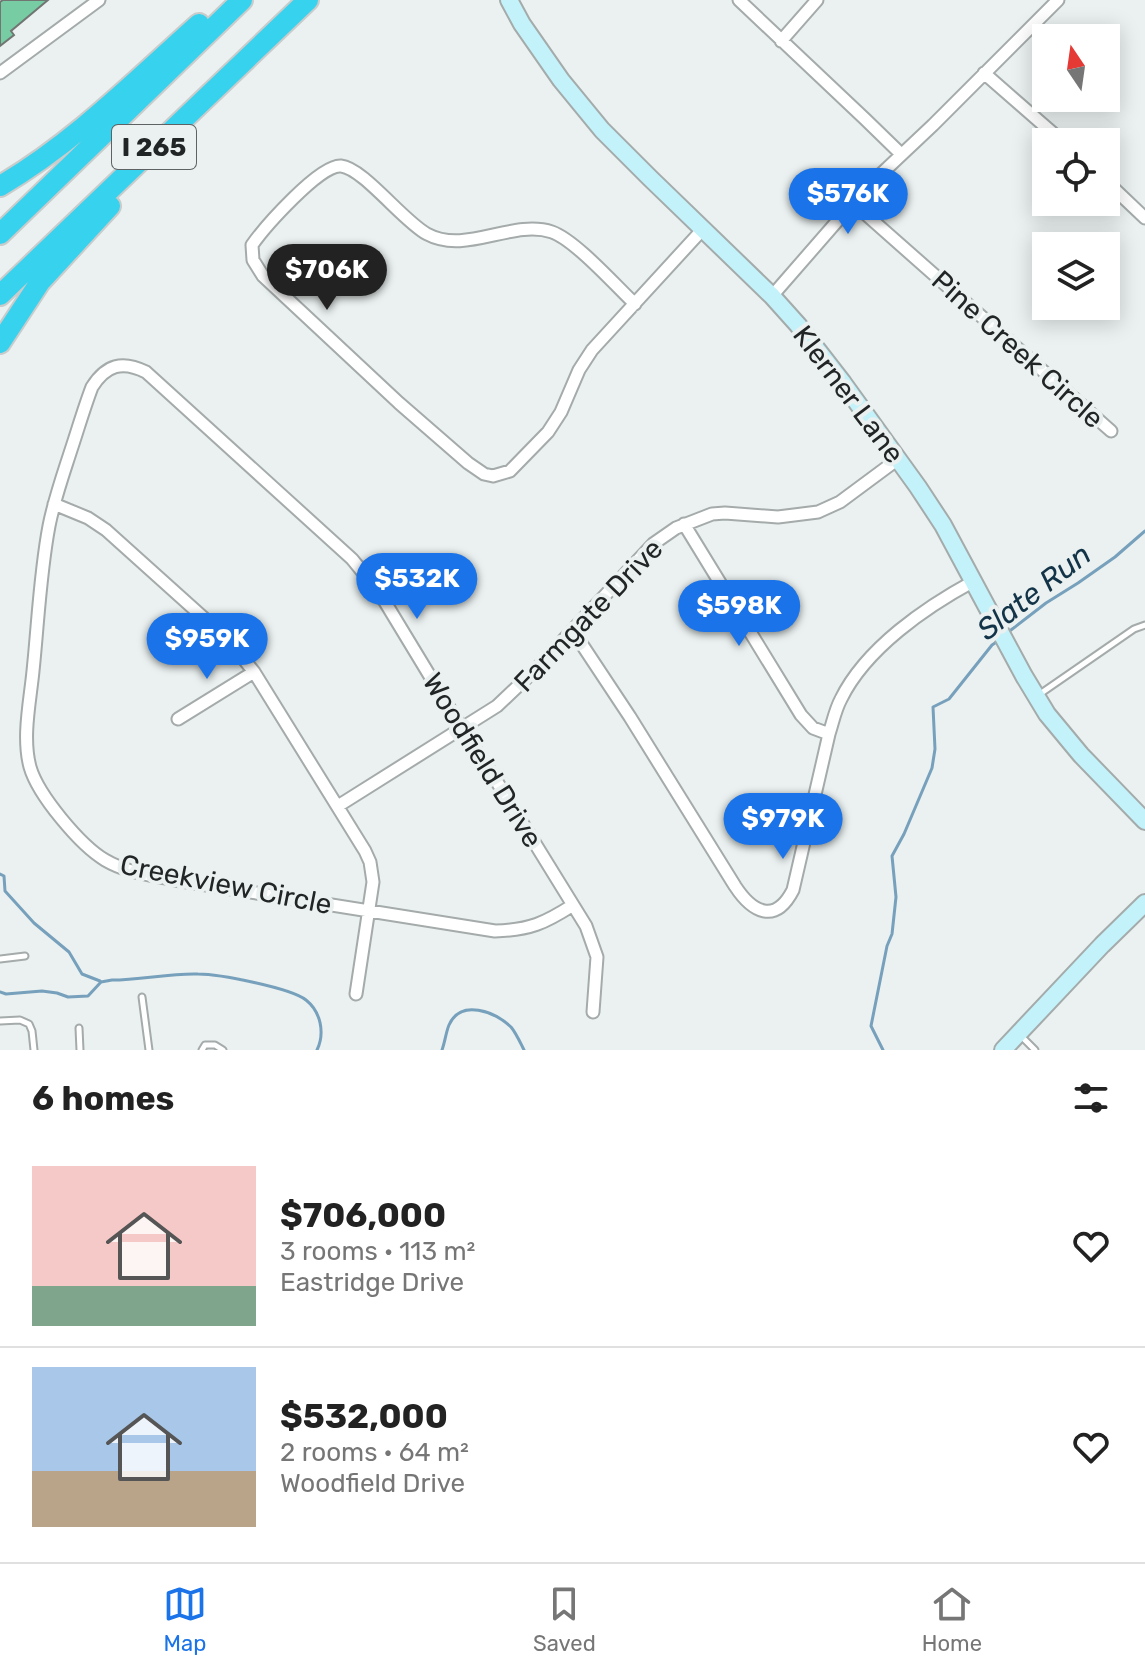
<!DOCTYPE html>
<html lang="en">
<head>
<meta charset="utf-8">
<style>
	:root { --surface:#fff; --page:#f2f2f2; --text:#222; --muted:#767676; --line:#e0e0e0; --accent:#1a73e8 }
	body { margin:0; font-family:Rubik,sans-serif; background:var(--page); color:var(--text); height:100vh; display:flex; flex-direction:column; font-size:30px; white-space:nowrap }
	* { box-sizing:border-box; margin:0 }
	p { font-size:26px; color:var(--muted) }
	.icon { flex:none; width:44px; height:44px; fill:none; stroke:currentColor; stroke-width:2; stroke-linecap:round; stroke-linejoin:round }
	.map { position:relative; height:1050px; overflow:hidden }
	.sheet { display:flex; flex-direction:column; background:var(--surface); flex:1 }
	.sheet>* { flex:none }
	.needle { width:52px; rotate:347deg }
	.buttons { position:absolute; left:1032px; top:24px; display:grid; gap:16px }
	.buttons a { display:grid; place-items:center; width:88px; height:88px; border-radius:0px; background:var(--surface); box-shadow:0 4px 20px #0003; font-size:40px }
	.price { position:absolute; translate:-50% -68px; padding:0 18px; border-radius:28px; background:var(--accent); color:#fff; font-size:26px; line-height:52px; filter:drop-shadow(0 2px 4px #0008) }
	.price::after { content:''; position:absolute; left:50%; top:48px; width:24px; height:18px; margin-left:-12px; background:inherit; clip-path:polygon(0 0,100% 0,50% 100%) }
	.price.on { background:#222; color:#fff }
	ul { padding:0; list-style:none }
	li { display:flex; align-items:center; gap:24px; height:200px; padding:0 32px }
	li+li { border-top:2px solid var(--line) }
	li span { display:grid; place-items:center; flex:none; width:224px; height:160px; border-radius:0px; color:#555 }
	li>.icon { margin-inline-start:auto }
	span .icon { width:96px; height:96px; fill:#fffc; stroke-width:1 }
	li b { font-size:34px }
	h2 { display:flex; justify-content:space-between; align-items:center; height:96px; padding:0 32px; font-size:34px }
	.tabs { display:flex; justify-content:space-around; align-items:center; height:112px; border-top:2px solid var(--line); background:var(--surface); font-size:22px; color:var(--muted) }
	.tabs a { display:grid; justify-items:center; gap:4px }
	.tabs .on { color:var(--accent) }
	.map>svg:first-child { display:block }
	.lines { fill:none; stroke-linecap:round; stroke-linejoin:round }
	.stream { stroke:#77a0bc; stroke-width:3 }
	.building { fill:#78cca4; stroke:#717673; stroke-width:2 }
	.lane-casing { stroke:#a4abaa; stroke-width:9 }
	.street-casing { stroke:#a4abaa; stroke-width:15 }
	.secondary-casing { stroke:#a4abaa; stroke-width:20 }
	.highway-casing { stroke:#cacbcb; stroke-width:24 }
	.lane { stroke:#fff; stroke-width:5 }
	.street { stroke:#fff; stroke-width:11 }
	.secondary { stroke:#c3f2fa; stroke-width:16 }
	.highway { stroke:#37d2ee; stroke-width:20 }
	.labels { text-anchor:middle; stroke-width:8; stroke-linejoin:round; paint-order:stroke }
	.shield { fill:#eaf1f0; stroke:#5e6262; stroke-width:2 }
	.shield-label { font-size:26px; font-weight:bold; fill:#222525 }
	.street-label { font-size:28px; fill:#222525; stroke:#eaf1f0 }
	.water-label { font-size:30px; font-style:italic; fill:#133448; stroke:#eaf1f0 }
</style>
</head>
<body>
<div class="map">
<svg width="1145" height="1050" viewBox="0 0 1145 1050">
	<rect width="100%" height="100%" fill="#eaf1f0"/>
	<g class="lines">
		<path class="stream" d="M1007 633 1046 603 1078 583 1115 557 1145 531
			M0 874 4 876 5 891 34 923 69 952 82 974 100 981
			M0 992 6 994 42 991 57 993 68 997 88 996 101 982 112 980C141 980 170 973 198 974 219 974 291 988 306 1000 321 1012 325 1033 317 1050
			M442 1050C445 1042 446 1032 449 1025 461 998 495 1012 511 1027 516 1033 520 1042 524 1050
			M883 1050 871 1026 887 946 892 934 896 897 892 856 904 834 932 768 935 749 933 707 949 699 992 645 998 641"/>
	</g>
	<path class="building" d="M3 0H48L11 31 14 35 0 46V2Z"/>
	<g class="lines">
		<g class="lane-casing">
			<path id="lane" d="M1037 696 1134 629 1145 625
				M0 959 25 956
				M142 997 149 1050
				M0 1021 20 1020 29 1024 32 1031 34 1050
				M79 1028 80 1050
				M1019 1034 1035 1050
				M202 1050 205 1045H215L223 1050"/>
		</g>
		<g class="street-casing">
			<path id="street" d="M739 0 865 119 901 154
				M781 41 817 0
				M0 73 99 0
				M984 73 1063 142
				M1106 181 1145 218
				M853 203 1111 431
				M772 296 853 203 881 174 933 125 1058 0
				M635 304C616 286 575 240 552 232 512 219 466 255 427 234 403 221 363 168 341 166 320 164 264 228 252 245L253 260 263 276 399 403 468 463 484 474 493 476 510 471 548 432 561 412 579 370 592 350 703 229
				M54 504 88 518 106 530 215 628 235 648 254 672 365 851 370 862 373 882 356 994
				M684 524 801 715 813 728 829 734
				M573 631 630 717 735 886C752 912 775 925 793 890L829 734C833 722 835 710 841 699 866 648 926 607 974 581
				M178 719 254 672
				M338 806 497 706 538 667 653 544 676 528 712 514 725 513 778 517 818 512 840 502 898 459
				M573 905C545 923 530 930 495 931L175 880C151 875 127 873 105 860 80 845 38 795 30 767 22 737 30 702 33 671 38 623 40 573 49 526 54 500 63 475 71 450 78 429 84 408 92 387 106 365 122 360 146 372L352 559 379 592 462 729 494 777 573 905 586 926 597 957 593 1012"/>
		</g>
		<g class="secondary-casing">
			<path id="secondary" d="M509 0 522 24 561 80 602 130 650 178 772 296 798 325 843 383 918 487 943 525 1024 676 1047 714 1081 755 1145 821
				M1003 1050 1102 945 1145 903"/>
		</g>
		<g class="highway-casing">
			<path id="highway" d="M0 186C74 143 135 81 199 24
				M0 234 242 0
				M0 295 308 0
				M0 343 40 282 110 206"/>
		</g>
		<use href="#lane" class="lane"/>
		<use href="#street" class="street"/>
		<use href="#secondary" class="secondary"/>
		<use href="#highway" class="highway"/>
	</g>
	<g class="labels">
		<rect class="shield" x="112" y="125" width="84" height="44" rx="6"/>
		<g class="shield-label">
			<text x="154" y="156">I 265</text>
		</g>
		<g class="street-label">
			<text transform="translate(1018 349) rotate(42)" y="10">Pine Creek Circle</text>
			<text transform="translate(849 394) rotate(53)" y="10">Klerner Lane</text>
			<text transform="translate(588 615) rotate(-46)" y="10">Farmgate Drive</text>
			<text transform="translate(483 760) rotate(58)" y="10">Woodfield Drive</text>
			<text transform="translate(226 884) rotate(11)" y="10">Creekview Circle</text>
		</g>
		<g class="water-label">
			<text transform="translate(1034 592) rotate(-38)" y="10">Slate Run</text>
		</g>
	</g>
</svg>
<div class="buttons">
<a><svg class="needle" viewBox="-14 -14 28 28"><path d="M0-13l5 13h-10z" fill="#e53935"/><path d="M0 13l5-13h-10z" fill="#767676"/></svg></a>
<a><svg class="icon" aria-label="locate" viewBox="0 0 24 24"><circle cx="12" cy="12" r="6"/><path d="M12 2v4M12 18v4M2 12h4M18 12h4"/></svg></a>
<a><svg class="icon" aria-label="layers" viewBox="0 0 24 24"><path d="M12 4l9 5-9 5-9-5zM3 14l9 5 9-5"/></svg></a>
</div>
<b class="price" style="left:848px;top:236px">$576K</b>
<b class="price on" style="left:327px;top:312px">$706K</b>
<b class="price" style="left:417px;top:621px">$532K</b>
<b class="price" style="left:739px;top:648px">$598K</b>
<b class="price" style="left:207px;top:681px">$959K</b>
<b class="price" style="left:783px;top:861px">$979K</b>
</div>
<section class="sheet">
<h2>6 homes<svg class="icon" aria-label="filters" viewBox="0 0 24 24"><path d="M4 7h16M4 17h16"/><circle cx="9" cy="7" r="2"/><circle cx="15" cy="17" r="2"/></svg></h2>
<ul>
<li><span style="background:linear-gradient(#f6c9c9 75%,#7fa58c 0)"><svg class="icon" aria-label="home" viewBox="0 0 24 24"><path d="M3 11l9-7 9 7M6 9v11h12V9"/></svg></span><div><b>$706,000</b><p>3 rooms · 113 m²</p><p>Eastridge Drive</p></div><svg class="icon" aria-label="heart" viewBox="0 0 24 24"><path d="M12 20l-8-8c-3-5 5-10 8-4 3-6 11-1 8 4z"/></svg></li>
<li><span style="background:linear-gradient(#a9c7e8 65%,#b9a48a 0)"><svg class="icon" aria-label="home" viewBox="0 0 24 24"><path d="M3 11l9-7 9 7M6 9v11h12V9"/></svg></span><div><b>$532,000</b><p>2 rooms · 64 m²</p><p>Woodfield Drive</p></div><svg class="icon" aria-label="heart" viewBox="0 0 24 24"><path d="M12 20l-8-8c-3-5 5-10 8-4 3-6 11-1 8 4z"/></svg></li>
</ul>
</section>
<nav class="tabs">
<a class="on"><svg class="icon" aria-label="map" viewBox="0 0 24 24"><path d="M3 6l6-2 6 2 6-2v14l-6 2-6-2-6 2zM9 4v14M15 6v14"/></svg>Map</a>
<a><svg class="icon" aria-label="saved" viewBox="0 0 24 24"><path d="M7 4h10v16l-5-4-5 4z"/></svg>Saved</a>
<a><svg class="icon" aria-label="home" viewBox="0 0 24 24"><path d="M3 11l9-7 9 7M6 9v11h12V9"/></svg>Home</a>
</nav>
</body>
</html>
